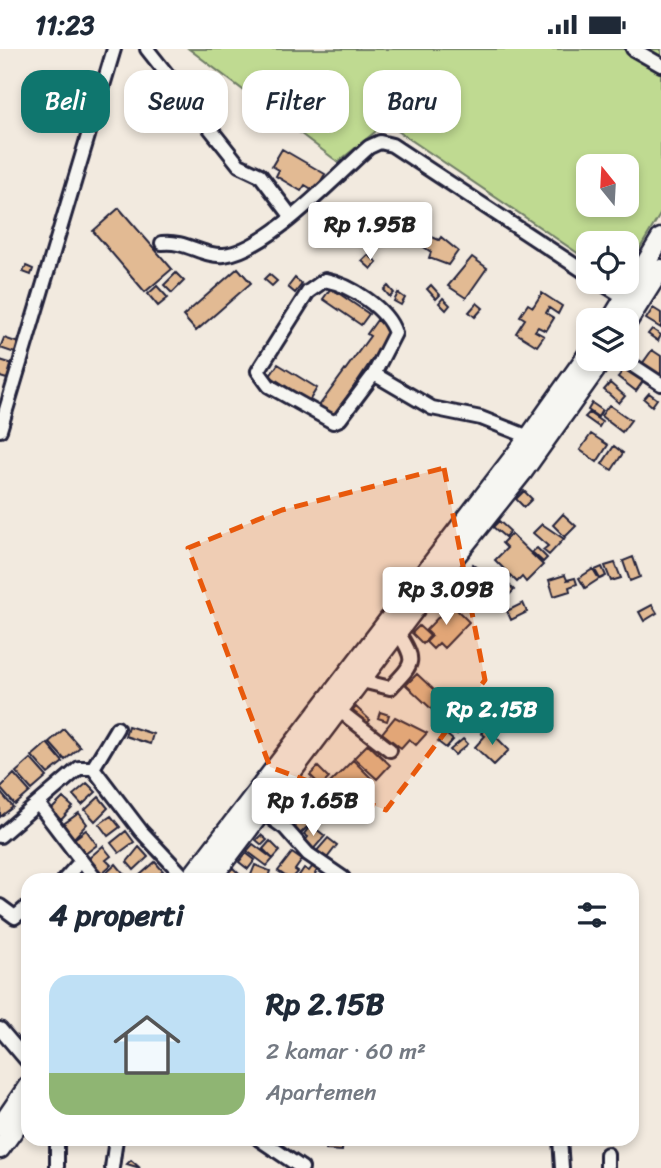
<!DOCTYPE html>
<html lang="id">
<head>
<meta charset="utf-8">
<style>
	:root { --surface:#fff; --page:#f2f2f3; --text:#1f2937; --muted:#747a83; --accent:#0f766e }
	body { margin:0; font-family:Sriracha,sans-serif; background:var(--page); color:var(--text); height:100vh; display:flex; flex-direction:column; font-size:26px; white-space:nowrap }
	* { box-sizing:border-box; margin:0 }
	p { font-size:23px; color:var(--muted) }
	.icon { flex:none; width:38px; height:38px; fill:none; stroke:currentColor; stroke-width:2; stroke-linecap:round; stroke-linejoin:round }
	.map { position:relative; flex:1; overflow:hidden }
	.drawer { position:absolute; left:21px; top:824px; width:618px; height:273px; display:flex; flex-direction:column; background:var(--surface); border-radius:21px; box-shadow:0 4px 10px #0003 }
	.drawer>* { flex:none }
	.banner { position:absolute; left:21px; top:21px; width:620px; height:63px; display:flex; gap:14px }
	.needle { width:46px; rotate:342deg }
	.tools { position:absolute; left:576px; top:105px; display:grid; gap:14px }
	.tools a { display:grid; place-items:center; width:63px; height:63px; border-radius:14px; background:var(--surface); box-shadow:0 4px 10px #0003; font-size:35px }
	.price { position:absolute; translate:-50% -60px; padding:0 16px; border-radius:7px; background:#fff; color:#222; font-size:23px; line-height:46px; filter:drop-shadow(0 2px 4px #0008) }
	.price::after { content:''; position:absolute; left:50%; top:42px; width:21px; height:16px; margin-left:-10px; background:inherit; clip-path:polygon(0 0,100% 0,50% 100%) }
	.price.active { background:var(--accent); color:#fff }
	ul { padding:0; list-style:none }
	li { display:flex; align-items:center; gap:21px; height:175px; padding:0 28px }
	li span { display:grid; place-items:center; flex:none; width:196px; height:140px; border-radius:21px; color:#555 }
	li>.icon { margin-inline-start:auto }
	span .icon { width:84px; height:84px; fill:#fffc; stroke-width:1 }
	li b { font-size:30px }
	h2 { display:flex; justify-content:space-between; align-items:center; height:84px; padding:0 28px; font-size:30px }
	.pill { padding:0 24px; border-radius:21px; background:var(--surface); box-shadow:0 4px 10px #0003; font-size:24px; line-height:63px }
	.pill.active { background:var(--accent); color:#fff }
	.status { display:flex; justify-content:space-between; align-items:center; height:49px; padding:0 35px; background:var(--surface); direction:ltr }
	.status svg { height:19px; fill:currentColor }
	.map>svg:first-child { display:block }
	.green { fill:#bfda91; stroke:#707e66; stroke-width:2; fill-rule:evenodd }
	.building { fill:#e2ba93; stroke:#22223b; stroke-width:2 }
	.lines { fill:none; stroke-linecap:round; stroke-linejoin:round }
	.minor-casing { stroke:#22223b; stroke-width:18 }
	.highway-casing { stroke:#22223b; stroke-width:23 }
	.minor { stroke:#f6f6f2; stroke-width:12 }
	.highway { stroke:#f6f6f2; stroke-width:18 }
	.marked { fill:#e8590c; fill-opacity:0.2; stroke:#e8590c; stroke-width:5; stroke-dasharray:14 9; stroke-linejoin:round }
</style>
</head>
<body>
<div class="status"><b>11:23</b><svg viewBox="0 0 49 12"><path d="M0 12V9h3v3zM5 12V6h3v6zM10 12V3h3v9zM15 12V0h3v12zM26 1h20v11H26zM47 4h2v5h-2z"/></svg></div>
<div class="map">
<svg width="661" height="1119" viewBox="0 0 661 1119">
	<rect width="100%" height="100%" fill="#f2eadf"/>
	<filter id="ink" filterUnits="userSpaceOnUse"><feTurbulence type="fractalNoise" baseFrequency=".0143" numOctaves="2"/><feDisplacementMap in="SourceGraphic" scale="14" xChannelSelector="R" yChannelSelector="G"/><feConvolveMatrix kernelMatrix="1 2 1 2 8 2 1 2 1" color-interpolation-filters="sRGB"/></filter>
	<g filter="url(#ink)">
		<path class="green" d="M189 0H661V164L627 221 626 194H588V211L386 74 338 113ZM588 117H626V156H588Z"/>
		<path class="building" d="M282 100 325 125 315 142 305 136 301 142 276 127 279 121 272 117Z
			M119 159 172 220 145 243 93 182Z
			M427 186 439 191 441 188 458 202 448 216 429 209 431 203 421 196Z
			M368 206 377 213 371 220 362 212Z
			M472 208 487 219 466 249 448 237Z
			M26 217 33 220 31 226 23 223Z
			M238 219 251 234 196 282 183 267Z
			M176 224 184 232 172 244 164 236Z
			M269 225 277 232 272 237 264 230Z
			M295 229 302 235 295 244 288 238Z
			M431 236 440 246 436 250 427 240Z
			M157 237 168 249 158 257 148 245Z
			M388 237 394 244 390 248 384 241Z
			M331 239 369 265 361 276 323 250Z
			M398 244 405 249 401 256 394 252Z
			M542 244 562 257 558 265 549 259 546 264 554 269 546 282 538 278 535 282 544 287 537 297 516 284 525 270 520 267 528 255 533 258Z
			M443 249 450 256 446 261 439 254Z
			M477 254 483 259 475 268 469 263Z
			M653 259 661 264V279L646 270Z
			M377 271 392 281 334 367 319 357 370 287 367 285Z
			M652 280 661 286 658 292 648 285Z
			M4 289 19 294 15 304 0 299Z
			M652 301 661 307V328L642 315Z
			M0 311 13 315 7 330 0 328Z
			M278 315 317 339 309 352 270 327Z
			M625 319 643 332 636 342 618 328Z
			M610 334 625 347 619 354 604 341Z
			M649 344 657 350 652 357 644 350Z
			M592 354 602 361 598 368 588 361Z
			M609 356 631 371 622 383 601 367Z
			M589 364 602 373 599 378 585 368Z
			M591 385 608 396 597 413 580 401Z
			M614 397 623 404 612 421 602 415Z
			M524 442 532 450 524 458 516 450Z
			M563 465 576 477 565 488 553 476Z
			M499 472 510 482 505 488 493 478Z
			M542 475 564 490 549 506 543 501 548 497 533 484Z
			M511 485 543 516 526 533 522 528 517 533 495 511 507 499 502 494Z
			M537 499 547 509 543 513 532 503Z
			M633 508 640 528 630 532 623 512Z
			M615 514 621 529 611 532 605 517Z
			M473 515 489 528 483 535 467 522Z
			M602 518 606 527 600 530 595 521Z
			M593 520 599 530 585 539 579 529Z
			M565 526 567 531 575 529 577 535 569 538 570 542 554 547 549 531Z
			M501 527 514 541 506 549 492 534Z
			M523 554 527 563 511 571 507 562Z
			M451 555 469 573 444 599 439 594 433 600 426 593 432 587 426 581Z
			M652 556 657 564 644 572 639 563Z
			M419 577 430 587 423 595 412 584Z
			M417 625 451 657 440 668 406 636Z
			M356 658 370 671 364 678 350 665Z
			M380 663 389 666 387 672 378 669Z
			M487 664 493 670 487 676 481 670Z
			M457 666 466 674 457 685 448 677Z
			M395 668 427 684 416 696 409 690 401 699 382 684Z
			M128 677 153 685 150 695 125 687Z
			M486 678 509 701 494 716 475 698 485 687 481 684Z
			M64 680 80 698 65 711 49 693Z
			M446 685 453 691 446 699 438 693Z
			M463 690 468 695 455 706 450 701Z
			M47 694 63 713 48 725 32 707Z
			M368 695 390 716 377 730 354 709Z
			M31 710 47 728 32 741 16 723Z
			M353 711 371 729 342 758 324 740Z
			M318 718 329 729 321 737 310 726Z
			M14 725 30 743 15 756 0 739Z
			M311 731 316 736 311 742 306 737Z
			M87 734 96 743 82 756 73 746Z
			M295 740 303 746 297 754 289 747Z
			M315 740 333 756 317 778 308 770 319 757 305 744Z
			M0 743 13 758 0 768Z
			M99 748 108 759 95 772 85 761Z
			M63 749 73 758 61 771 51 761Z
			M306 751 315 758 308 766 299 758Z
			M79 764 87 775 73 790 62 776Z
			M297 765 309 776 298 787 288 778Z
			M111 767 120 778 108 787 99 775Z
			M311 776 325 787 311 803 302 796 308 788 304 785Z
			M86 781 97 796 85 805 74 790Z
			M126 782 134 793 119 804 111 794Z
			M261 786 267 791 262 796 256 791Z
			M328 789 337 796 324 813 314 805Z
			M270 792 280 802 273 810 263 800Z
			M253 795 273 810 267 817 247 802Z
			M103 797 111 807 106 811 111 816 102 824 89 809Z
			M139 798 148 808 134 821 127 813Z
			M246 804 255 811 248 820 239 813Z
			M292 804 302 811 295 821 298 823 291 831 278 822Z
			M155 813 163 822 153 831H142L139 827Z
			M116 815 126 827 121 831H104L101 829Z
			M255 816 270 822 267 831H249Z
			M312 818 317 821 315 825 319 831H296L304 819 309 822Z
			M233 819 240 826 235 830 228 823Z
			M327 1090H343L342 1102 326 1101Z
			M131 1111 140 1119 127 1115Z"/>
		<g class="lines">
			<g class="minor-casing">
				<path id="minor" d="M147 0 239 116 260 126 291 167
					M633 0 661 16
					M162 194C185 191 203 208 224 206 268 201 335 128 369 98L380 93 392 96 588 225
					M325 231C350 236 387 259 395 284L374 325 340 370 333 373 269 337 258 322 308 243Z
					M600 233 625 249
					M623 310 661 335
					M374 325 432 359 481 369 529 388
					M0 381 114 0
					M362 632 390 639C415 613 416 613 398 583
					M340 662 390 701
					M93 719 117 679
					M39 756 96 831
					M261 762 285 779 308 805 343 829
					M0 787 79 719H93L141 782 187 831
					M64 831 81 812
					M0 857 15 868 28 857
					M0 980 28 1013
					M259 1090 302 1119
					M560 1090 562 1119
					M57 1119V1090
					M112 1119 116 1090
					M607 1119V1105"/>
			</g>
			<g class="highway-casing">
				<path id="highway" d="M611 271 661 189
					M626 275 661 220
					M189 831 529 388 588 305
					M210 831 439 528 522 424 603 310
					M0 1078 28 1037
					M0 1100 28 1061"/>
			</g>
			<use href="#minor" class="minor"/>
			<use href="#highway" class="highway"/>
		</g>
	</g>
	<path class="marked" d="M444 419 485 631 386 761 270 718 188 499 282 461Z"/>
</svg>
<div class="tools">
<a><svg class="needle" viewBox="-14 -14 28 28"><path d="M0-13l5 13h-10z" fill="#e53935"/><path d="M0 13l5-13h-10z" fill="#747a83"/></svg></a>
<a><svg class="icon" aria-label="locate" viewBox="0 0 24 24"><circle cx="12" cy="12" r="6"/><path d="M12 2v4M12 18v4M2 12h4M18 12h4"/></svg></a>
<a><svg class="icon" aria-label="layers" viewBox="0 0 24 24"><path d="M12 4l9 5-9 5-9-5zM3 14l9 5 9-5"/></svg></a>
</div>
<b class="price" style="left:370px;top:213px">Rp 1.95B</b>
<b class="price" style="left:446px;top:578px">Rp 3.09B</b>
<b class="price active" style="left:492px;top:698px">Rp 2.15B</b>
<b class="price" style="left:313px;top:789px">Rp 1.65B</b>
<div class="banner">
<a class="pill active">Beli</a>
<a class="pill">Sewa</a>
<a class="pill">Filter</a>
<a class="pill">Baru</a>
</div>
<section class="drawer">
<h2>4 properti<svg class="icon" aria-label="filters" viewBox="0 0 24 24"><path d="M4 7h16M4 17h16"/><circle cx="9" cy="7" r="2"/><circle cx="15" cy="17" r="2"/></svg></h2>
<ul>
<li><span style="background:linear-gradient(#bfe0f5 70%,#8fb573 0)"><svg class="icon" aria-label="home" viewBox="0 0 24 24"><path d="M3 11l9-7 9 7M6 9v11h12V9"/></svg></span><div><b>Rp 2.15B</b><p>2 kamar · 60 m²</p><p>Apartemen</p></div></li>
</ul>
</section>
</div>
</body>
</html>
